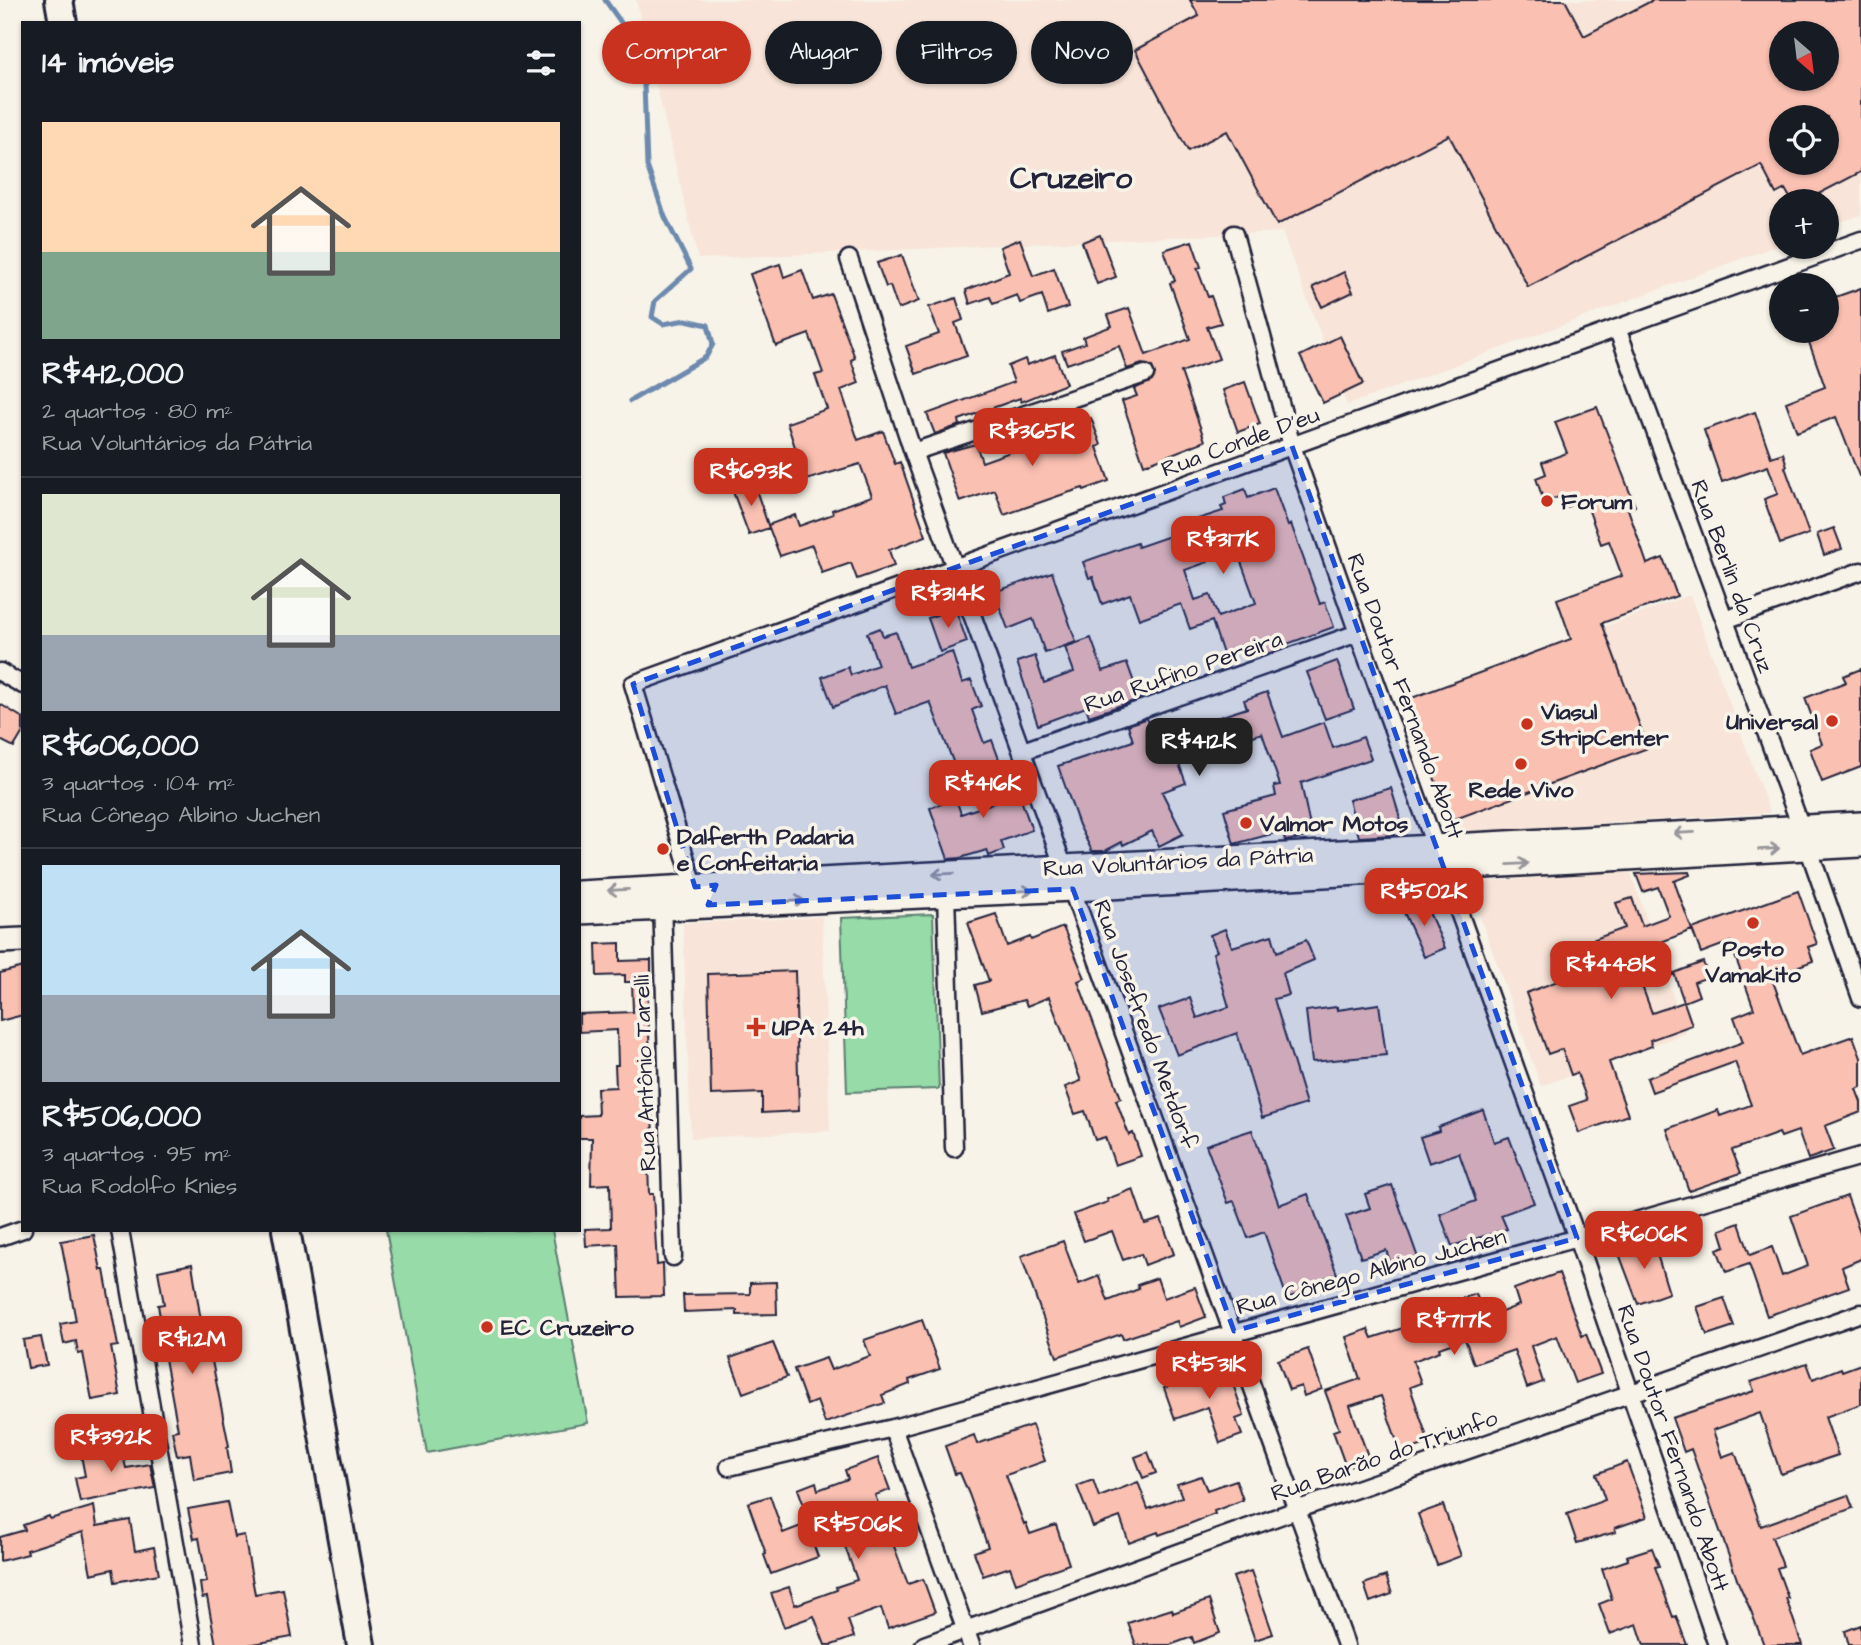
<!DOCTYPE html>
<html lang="pt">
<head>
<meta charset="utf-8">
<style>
	:root { --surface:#171b24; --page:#242831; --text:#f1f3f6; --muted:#9ea1a6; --line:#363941; --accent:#c8321e }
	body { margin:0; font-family:"Architects Daughter",sans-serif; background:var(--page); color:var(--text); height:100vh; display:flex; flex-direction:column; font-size:26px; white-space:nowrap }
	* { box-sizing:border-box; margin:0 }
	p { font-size:23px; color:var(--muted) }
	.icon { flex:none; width:38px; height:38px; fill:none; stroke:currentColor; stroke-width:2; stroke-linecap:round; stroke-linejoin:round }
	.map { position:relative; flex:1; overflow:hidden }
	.details { position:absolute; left:21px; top:21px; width:560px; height:1211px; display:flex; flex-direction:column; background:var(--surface); border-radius:0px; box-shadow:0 2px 5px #0004 }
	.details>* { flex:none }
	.banner { position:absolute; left:602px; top:21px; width:665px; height:63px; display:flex; gap:14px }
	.needle { width:46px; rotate:152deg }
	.controls { position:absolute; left:1769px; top:21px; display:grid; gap:14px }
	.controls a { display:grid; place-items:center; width:70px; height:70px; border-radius:50%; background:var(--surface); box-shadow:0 2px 5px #0004; font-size:35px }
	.price { position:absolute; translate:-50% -60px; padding:0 16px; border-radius:14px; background:var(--accent); color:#fff; font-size:23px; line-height:46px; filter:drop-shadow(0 2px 4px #0008) }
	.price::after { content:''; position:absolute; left:50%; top:42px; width:21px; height:16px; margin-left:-10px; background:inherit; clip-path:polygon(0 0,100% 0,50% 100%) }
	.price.current { background:#222; color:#fff }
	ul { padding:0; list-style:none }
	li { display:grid; align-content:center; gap:14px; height:371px; padding:0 21px }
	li+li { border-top:2px solid var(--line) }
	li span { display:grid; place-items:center; height:217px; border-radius:0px; color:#555 }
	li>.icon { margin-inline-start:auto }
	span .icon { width:126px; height:126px; fill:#fffc; stroke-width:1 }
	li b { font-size:30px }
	h2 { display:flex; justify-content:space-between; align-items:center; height:84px; padding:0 21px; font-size:30px }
	.pill { padding:0 24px; border-radius:32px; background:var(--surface); box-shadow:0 2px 5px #0004; font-size:24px; line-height:63px }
	.pill.current { background:var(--accent); color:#fff }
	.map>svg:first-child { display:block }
	.built { fill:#f8e4d8; fill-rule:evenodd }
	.green { fill:#96dba8; stroke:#5c7e72; stroke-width:2 }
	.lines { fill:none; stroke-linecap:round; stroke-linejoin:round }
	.stream { stroke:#6d89ae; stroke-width:5 }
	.building { fill:#fac0b2; stroke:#22223b; stroke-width:2; fill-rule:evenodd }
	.minor-casing { stroke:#22223b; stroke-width:21 }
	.secondary-casing { stroke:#22223b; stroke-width:28 }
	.trunk-casing { stroke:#22223b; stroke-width:32 }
	.minor { stroke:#f7f3e8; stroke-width:16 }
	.secondary { stroke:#f7f3e8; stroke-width:23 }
	.trunk { stroke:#f7f3e8; stroke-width:26 }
	.oneway { stroke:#97959a }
	.marked { fill:#1d4ed8; fill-opacity:0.2; stroke:#1d4ed8; stroke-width:5; stroke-dasharray:14 9; stroke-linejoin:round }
	.poi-dot { fill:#c8321e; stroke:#f7f3e8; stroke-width:2.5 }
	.labels { text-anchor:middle; stroke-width:7; stroke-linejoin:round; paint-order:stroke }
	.street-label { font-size:23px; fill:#22223b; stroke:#f7f3e8 }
	.poi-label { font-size:23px; font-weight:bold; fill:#22223b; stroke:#f7f3e8; text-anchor:start }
	.district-label { font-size:30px; font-weight:bold; fill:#22223b; stroke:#f7f3e8 }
</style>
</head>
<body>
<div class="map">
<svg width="1861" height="1645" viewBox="0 0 1861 1645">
	<rect width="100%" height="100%" fill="#f7f3e8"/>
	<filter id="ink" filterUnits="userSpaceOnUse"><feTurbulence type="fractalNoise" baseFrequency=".0143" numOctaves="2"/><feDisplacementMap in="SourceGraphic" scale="14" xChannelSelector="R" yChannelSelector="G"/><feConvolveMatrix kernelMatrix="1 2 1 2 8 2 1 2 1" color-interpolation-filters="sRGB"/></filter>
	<g filter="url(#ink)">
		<path class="built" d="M636 0H1861V215L1827 227V201H1782L1781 244 1347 405 1282 232 698 259ZM1782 33H1827V79H1782ZM1782 117H1827V163H1782Z
			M1690 595 1770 813 1455 832 1406 700Z
			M1630 871 1686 1033 1541 1086 1468 883Z
			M822 917 830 1131 691 1138 683 923Z"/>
		<path class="green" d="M933 914 939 1089 847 1092 841 918Z
			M386 1230H552L588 1423 427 1453Z"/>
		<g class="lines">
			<path class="stream" d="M605 0 632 38 644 85 647 166 665 217 691 269 655 301 652 317 663 324 686 320 708 325 713 344 706 357 630 401"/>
		</g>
		<path class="building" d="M1190 0H1565L1584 36 1653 0H1861V172L1805 201H1792L1785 189 1776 194 1761 165 1528 287 1449 135 1277 225 1227 131 1188 151 1135 50 1199 16ZM1782 33H1827V79H1782ZM1782 117H1827V163H1782Z
			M1100 235 1116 277 1097 284 1082 242Z
			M1020 239 1033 276 1054 268 1068 307 1048 314 1042 295 1020 303 1017 295 993 304 990 297 970 304 966 290 1009 273 1000 247Z
			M1192 241 1201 267 1197 268 1208 297 1211 296 1221 323 1207 327 1219 359 1181 372 1205 441 1144 465 1122 401 1137 396 1134 389 1152 381 1155 375 1152 367 1142 364 1127 369 1119 346 1067 364 1062 351 1085 343 1083 337 1112 326 1108 315 1129 308 1146 355 1190 339 1170 283 1175 281 1164 250Z
			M902 255 919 301 898 309 890 286 886 287 877 263Z
			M780 264 784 277 802 270 813 300 831 294 855 358 851 360 859 383 841 390 858 440 883 431 895 464 900 462 926 536 889 550 894 566 857 579 851 563 822 573 812 545 780 556 768 525 795 515 799 526 833 514 832 510 872 496 860 464 806 480 787 423 827 409 815 375 823 373 809 334 776 346 750 274Z
			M1344 272 1353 292 1322 307 1313 287Z
			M1861 288V476H1859L1836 417 1797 432 1786 402 1825 387 1805 331H1827V300Z
			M956 298 963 320 955 323 967 356 916 374 906 346 939 334 929 307Z
			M1340 336 1363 384 1323 403 1300 356Z
			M1055 355 1066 384 1021 402 1020 398 959 420 960 425 935 434 927 414 1014 382 1008 366 1025 359 1027 365Z
			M1245 382 1260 424 1238 432 1223 390Z
			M1597 407 1635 506 1628 509 1647 564 1663 558 1677 596 1602 623 1648 748 1450 821 1406 700 1571 639 1557 599 1622 576 1609 541 1601 544 1585 500 1563 508 1559 497 1544 502 1536 478 1546 474 1542 462 1567 453 1555 422Z
			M1755 412 1771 457 1783 453 1787 466 1785 467 1809 534 1780 544 1764 499 1778 494 1768 466 1722 482 1704 430Z
			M1091 418 1101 445 1097 447 1109 481 1084 490 1083 488 1064 494 1004 515 995 490 960 502 943 453 976 444 982 462 1016 450 1013 442 1037 434 1038 437Z
			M753 481 769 528 749 535 732 489Z
			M1274 488 1288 526 1291 524 1320 604 1325 602 1334 627 1284 645 1285 648 1261 656 1256 642 1223 654 1212 621 1190 629 1181 604 1139 619 1130 594 1102 604 1093 577 1089 578 1083 562 1137 543 1138 547 1176 534 1173 527 1223 511 1221 507 1226 505 1224 497 1245 489 1248 498ZM1230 531 1231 534 1235 532 1245 560 1241 562 1256 603 1218 617 1210 595 1195 600 1185 570 1208 562 1201 541Z
			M1834 528 1842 549 1824 555 1817 534Z
			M1052 572 1076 642 1045 653 1033 619 1008 629 994 592Z
			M955 608 967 642 940 652 928 618Z
			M880 628 883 636 896 632 908 667 952 652 962 683 971 680 981 706 972 710 984 743 992 740 1000 762 959 777 930 702 896 714 885 685 833 707 822 677 848 667 851 675 878 665 867 633Z
			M1091 638 1103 671 1127 663 1140 699 1089 716 1086 707 1038 725 1017 662 1035 656 1044 683 1074 672 1065 647Z
			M1337 661 1354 709 1325 719 1307 672Z
			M1861 669V767L1822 782 1810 749 1822 744 1805 698 1846 682 1843 676Z
			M1267 692 1283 737 1324 722 1333 748 1363 737 1371 759 1301 783 1312 836 1285 841 1283 831 1234 844 1224 810 1276 796 1274 786 1280 785 1262 733 1178 761 1186 783 1162 792 1183 834 1159 846 1152 831 1123 845 1122 842 1105 851H1092L1079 825 1058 766 1133 741 1128 725 1147 718 1153 733 1169 727 1170 733 1247 708 1244 700Z
			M0 704 23 718V732L14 747 0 740Z
			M1008 764 1032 830 1001 841 1004 850 989 856 987 850 960 858 948 859 930 808 956 799 961 814 999 801 989 771Z
			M1391 788 1401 821 1391 823 1395 835 1359 837 1349 800Z
			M1689 872 1690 875 1674 881 1692 930 1661 942 1673 975 1642 986 1652 1013 1684 1002 1692 1025 1650 1040 1652 1046 1609 1062 1628 1115 1579 1133 1569 1106 1587 1100 1577 1073 1571 1075 1562 1049 1548 1054 1526 993 1563 979 1554 954 1625 928 1616 903 1632 898 1642 926 1669 916 1658 887 1643 892 1636 874Z
			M1798 891 1817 944 1808 947 1813 961 1771 976 1800 1055 1853 1036 1861 1058V1087L1856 1089 1861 1102V1112L1825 1126 1834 1150 1808 1159 1798 1131 1781 1137 1779 1133 1732 1150 1741 1173 1689 1191 1667 1129 1718 1110 1720 1116 1751 1105 1735 1062 1652 1092 1647 1078 1743 1042 1734 1017 1754 1009 1730 942 1701 953 1692 929Z
			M1423 899 1445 948 1424 957 1402 908Z
			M996 914 1007 946 1030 937 1031 940 1063 927 1085 978 1078 981 1121 1098 1116 1100 1129 1135 1133 1133 1141 1156 1115 1165 1105 1137 1095 1140 1085 1111 1075 1114 1065 1087 1081 1081 1049 997 1027 1006 1024 1000 982 1011 975 985 989 981 968 923Z
			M1225 929 1232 947 1272 935 1277 952 1306 940 1314 960 1283 973 1289 995 1274 999 1306 1104 1262 1118 1237 1033 1177 1055 1159 1009 1190 998 1197 1018 1229 1007 1213 953 1217 951 1210 935Z
			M620 943V961L651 960V981H647L653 1136H651L653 1164H648L649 1194H653L657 1265 663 1264 664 1296 620 1297 618 1244 586 1246 585 1229 611 1228 610 1184 591 1185 592 1138H579V1116L598 1115 597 1088 616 1087 615 1065H618L617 1030 579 1032V1014L633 1012 632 982H625V975L597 976 596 944Z
			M1703 962 1708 977 1694 982 1699 996 1684 1002 1674 973Z
			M23 967V1015L0 1021V973Z
			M795 971 799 1111 762 1113V1093L711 1095 708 974Z
			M1379 1004 1386 1055 1312 1062 1306 1011 1337 1007V1010Z
			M1483 1110 1494 1142 1509 1137 1534 1203 1501 1215 1507 1229 1452 1246 1440 1214 1476 1201 1459 1153 1429 1163 1420 1137 1439 1131 1438 1127Z
			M1252 1130 1279 1205 1308 1194 1337 1274 1309 1284 1311 1290 1287 1298 1264 1232 1248 1238 1234 1201 1228 1203 1206 1145Z
			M1392 1185 1418 1258 1392 1267 1386 1250 1361 1258 1346 1216 1370 1208 1365 1194Z
			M1133 1189 1145 1224 1161 1219 1174 1254 1145 1265 1141 1254 1123 1260 1112 1231 1084 1241 1074 1214 1108 1202 1107 1199Z
			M1847 1196 1861 1235V1259L1842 1267 1849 1287 1767 1316 1749 1264 1726 1272 1717 1249 1725 1246 1720 1230 1739 1223 1750 1255 1772 1247 1782 1276 1808 1266 1791 1216Z
			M94 1235 101 1270H104L118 1346 111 1347 120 1395 92 1400 83 1353 78 1354 76 1341 64 1344 60 1324 76 1321 61 1241Z
			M1652 1238 1669 1293 1638 1304 1618 1251Z
			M1063 1241 1079 1284 1099 1276 1108 1301 1139 1289 1137 1285 1157 1278 1164 1298 1195 1287 1206 1317 1179 1327 1177 1321 1123 1339 1121 1334 1057 1357 1021 1256Z
			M192 1264 203 1334 211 1333 216 1361H212L229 1446 227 1447 231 1473 194 1480 190 1454 177 1456 172 1431 178 1430 162 1342H164L158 1305 164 1304 158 1271Z
			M1559 1273 1582 1336 1586 1334 1601 1374 1575 1383 1557 1336 1531 1346 1543 1382 1527 1388 1514 1350 1474 1364 1465 1339 1439 1348 1440 1351 1413 1361 1421 1383 1410 1387 1429 1443 1401 1453 1381 1396 1350 1406 1369 1459 1346 1467 1333 1431 1339 1429 1325 1391 1360 1379 1346 1337 1368 1329 1372 1338 1431 1319 1429 1314 1464 1302 1463 1298 1476 1294 1485 1319 1519 1305 1514 1289Z
			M776 1282 777 1314 737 1315V1310L684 1312 683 1295 750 1294V1283Z
			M1724 1298 1734 1326 1707 1335 1697 1307Z
			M922 1320 940 1369 909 1380 910 1384 882 1395 885 1403 825 1423 817 1401 807 1405 794 1369 826 1358 831 1370 870 1356 864 1340Z
			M41 1337 47 1365 28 1368 23 1340Z
			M773 1343 787 1377 743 1393 730 1358Z
			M1308 1349 1322 1389 1304 1396 1301 1386 1289 1390 1278 1360Z
			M1807 1363 1813 1379 1841 1368 1842 1371 1861 1364V1404L1825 1417 1838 1455 1781 1474 1760 1413 1713 1430 1722 1457 1735 1452 1761 1526 1848 1495 1853 1508 1772 1537 1783 1566 1777 1568 1788 1598H1786L1802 1645H1764L1751 1611 1738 1582 1691 1449 1684 1452 1672 1418 1754 1391 1751 1382Z
			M1227 1367 1244 1416 1236 1419 1242 1435 1220 1443 1208 1407 1175 1419 1164 1388Z
			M1032 1425 1045 1461 1006 1475 1024 1524 1026 1523 1030 1534 1056 1525 1069 1564 1016 1583 1010 1567 983 1576 974 1552 988 1547 969 1494 960 1473 955 1474 945 1446 974 1435 977 1444Z
			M120 1442 126 1468 150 1464 155 1488 80 1502 75 1478 85 1476 80 1450Z
			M1148 1452 1156 1473 1143 1478 1135 1457Z
			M878 1458 890 1490 875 1495 892 1541 908 1584 923 1579 935 1612 888 1628 881 1608 848 1620 854 1637 832 1645H825L814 1616 784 1627 771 1593 789 1587 795 1605 837 1590 836 1587 857 1580 830 1505 807 1514 798 1489 816 1482 818 1490 848 1479 845 1470Z
			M1627 1462 1647 1517 1615 1528 1616 1532 1577 1543 1567 1514 1605 1500 1596 1474Z
			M1201 1476 1207 1490 1236 1480 1243 1500 1214 1511 1215 1514 1184 1526 1159 1535 1158 1532 1129 1543 1120 1517 1093 1527 1077 1486 1093 1480 1099 1497 1138 1482 1148 1509 1182 1497 1177 1484Z
			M770 1496 783 1533 806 1524 818 1557 771 1574 764 1555 766 1554 748 1503Z
			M227 1502 234 1537 244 1535 255 1594 283 1589 292 1637 248 1645H216L207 1597 202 1598 200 1583 207 1582 199 1538 194 1539 188 1509Z
			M1443 1505 1461 1556 1437 1565 1418 1514Z
			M94 1506 97 1526 130 1520 135 1551 154 1547 159 1574 115 1582 113 1569 91 1574 83 1532 27 1550 28 1554 0 1561V1537L25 1530 23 1525 49 1516 50 1519Z
			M1652 1548 1659 1566 1655 1567 1673 1617 1676 1616 1687 1645H1644L1637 1624 1610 1634 1599 1604 1612 1599 1602 1569 1628 1560 1627 1556Z
			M1251 1571 1273 1634 1255 1640 1233 1577Z
			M1386 1576 1392 1594 1370 1602 1364 1584Z
			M1209 1600 1220 1633 1194 1643 1192 1637 1170 1645H1136L1128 1623 1172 1609 1173 1613Z
			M1861 1625V1645H1849L1845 1631Z"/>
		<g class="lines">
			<g class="minor-casing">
				<path id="minor" d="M1234 234 1292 446 1358 633 1577 1238 1717 1645
					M849 259 913 452 1346 1645
					M1617 328 1801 827 1861 998
					M913 452 1145 374
					M1725 620 1861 571
					M0 672 23 685
					M1023 751 1358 633
					M946 894 954 1148
					M697 896 633 684 1861 240
					M662 901 673 1257
					M120 1230 193 1645
					M0 1237 23 1229
					M893 1428 971 1645
					M729 1467 893 1428 1577 1238 1861 1156
					M924 1645 1299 1509 1861 1313"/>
			</g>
			<g class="secondary-casing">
				<path id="secondary" d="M579 893 1861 824
					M579 912 1073 889 1861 845
					M0 941 23 940"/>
			</g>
			<g class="trunk-casing">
				<path id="trunk" d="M59 0 63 23
					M286 1230 361 1645"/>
			</g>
			<use href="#minor" class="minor"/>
			<use href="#secondary" class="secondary"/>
			<use href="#trunk" class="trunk"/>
		</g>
		<defs><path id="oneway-shaft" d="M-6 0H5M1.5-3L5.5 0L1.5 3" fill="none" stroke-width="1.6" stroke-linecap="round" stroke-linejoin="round" transform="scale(1.75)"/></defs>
		<g class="oneway">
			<use href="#oneway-shaft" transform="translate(1684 833) rotate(177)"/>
			<use href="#oneway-shaft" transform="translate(1769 849) rotate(-3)"/>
			<use href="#oneway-shaft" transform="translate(1518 864) rotate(-3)"/>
			<use href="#oneway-shaft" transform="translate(943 874) rotate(177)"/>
			<use href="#oneway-shaft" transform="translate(618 890) rotate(177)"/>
			<use href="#oneway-shaft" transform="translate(1022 891) rotate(-2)"/>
			<use href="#oneway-shaft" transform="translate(794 901) rotate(-3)"/>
		</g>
	</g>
	<path class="marked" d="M1292 446 1577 1238 1234 1331 1073 889 708 905 716 885 695 887 633 684Z"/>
	<g class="poi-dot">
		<circle cx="1547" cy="501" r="7"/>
		<circle cx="1832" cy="721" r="7"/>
		<circle cx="1527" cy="724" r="7"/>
		<circle cx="1521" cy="764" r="7"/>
		<circle cx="1246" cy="823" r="7"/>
		<circle cx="663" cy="849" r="7"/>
		<circle cx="1753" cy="923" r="7"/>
		<path d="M752.5 1016.5h7v7h7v7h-7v7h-7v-7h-7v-7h7z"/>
		<circle cx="487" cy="1327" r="7"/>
	</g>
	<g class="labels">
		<g class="street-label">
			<text transform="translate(1240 441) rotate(-20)" y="8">Rua Conde D'eu</text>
			<text transform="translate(1733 576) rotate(70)" y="8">Rua Berlin da Cruz</text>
			<text transform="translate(1183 671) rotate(-19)" y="8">Rua Rufino Pereira</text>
			<text transform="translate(1406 696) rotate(70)" y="8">Rua Doutor Fernando Abott</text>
			<text transform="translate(1178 861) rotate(-3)" y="8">Rua Voluntários da Pátria</text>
			<text transform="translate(1146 1024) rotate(70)" y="8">Rua Josefredo Metdorf</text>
			<text transform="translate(644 1073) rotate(-92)" y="8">Rua Antônio Tarelli</text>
			<text transform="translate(1371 1271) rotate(-15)" y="8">Rua Cônego Albino Juchen</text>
			<text transform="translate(1674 1448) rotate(71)" y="8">Rua Doutor Fernando Abott</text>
			<text transform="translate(1384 1455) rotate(-19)" y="8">Rua Barão do Triunfo</text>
		</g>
		<g class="poi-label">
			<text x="1561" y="509">Forum</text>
			<text x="1541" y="719">Viasul<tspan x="1541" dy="26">StripCenter</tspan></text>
			<text x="1818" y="729" text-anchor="end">Universal</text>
			<text x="1521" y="797" text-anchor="middle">Rede Vivo</text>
			<text x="1260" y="831">Valmor Motos</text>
			<text x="677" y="844">Dalferth Padaria<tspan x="677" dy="26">e Confeitaria</tspan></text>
			<text x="1753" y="956" text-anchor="middle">Posto<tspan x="1753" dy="26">Vamakito</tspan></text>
			<text x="772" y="1035">UPA 24h</text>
			<text x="501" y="1335">EC Cruzeiro</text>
		</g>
		<g class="district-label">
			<text x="1071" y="188">Cruzeiro</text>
		</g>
	</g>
</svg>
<div class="controls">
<a><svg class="needle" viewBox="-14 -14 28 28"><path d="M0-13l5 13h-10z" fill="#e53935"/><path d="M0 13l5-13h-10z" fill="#9ea1a6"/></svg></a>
<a><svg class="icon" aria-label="locate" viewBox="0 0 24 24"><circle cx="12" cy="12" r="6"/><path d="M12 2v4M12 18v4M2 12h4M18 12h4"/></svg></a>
<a>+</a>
<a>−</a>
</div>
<b class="price" style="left:1032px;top:468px">R$365K</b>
<b class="price" style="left:751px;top:508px">R$693K</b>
<b class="price" style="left:1223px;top:576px">R$317K</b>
<b class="price" style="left:948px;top:630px">R$314K</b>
<b class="price current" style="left:1199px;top:778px">R$412K</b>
<b class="price" style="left:983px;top:820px">R$416K</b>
<b class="price" style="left:1424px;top:928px">R$502K</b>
<b class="price" style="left:1611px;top:1001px">R$448K</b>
<b class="price" style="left:1644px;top:1271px">R$606K</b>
<b class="price" style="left:1454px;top:1357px">R$717K</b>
<b class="price" style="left:192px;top:1376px">R$1.2M</b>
<b class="price" style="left:1209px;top:1401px">R$531K</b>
<b class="price" style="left:111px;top:1474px">R$392K</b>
<b class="price" style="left:858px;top:1561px">R$506K</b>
<div class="banner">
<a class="pill current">Comprar</a>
<a class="pill">Alugar</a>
<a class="pill">Filtros</a>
<a class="pill">Novo</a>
</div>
<section class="details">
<h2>14 imóveis<svg class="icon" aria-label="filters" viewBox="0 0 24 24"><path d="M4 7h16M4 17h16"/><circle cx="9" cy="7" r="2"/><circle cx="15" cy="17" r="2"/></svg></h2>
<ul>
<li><span style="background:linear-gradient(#ffd9b3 60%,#7fa58c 0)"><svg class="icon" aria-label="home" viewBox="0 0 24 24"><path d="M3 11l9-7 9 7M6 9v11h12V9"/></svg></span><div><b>R$412,000</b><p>2 quartos · 80 m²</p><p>Rua Voluntários da Pátria</p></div></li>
<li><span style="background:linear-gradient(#dfe7d0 65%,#9aa5b1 0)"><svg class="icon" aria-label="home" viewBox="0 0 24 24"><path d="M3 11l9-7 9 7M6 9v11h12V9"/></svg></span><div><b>R$606,000</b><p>3 quartos · 104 m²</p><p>Rua Cônego Albino Juchen</p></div></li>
<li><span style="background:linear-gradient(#bfe0f5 60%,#9aa5b1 0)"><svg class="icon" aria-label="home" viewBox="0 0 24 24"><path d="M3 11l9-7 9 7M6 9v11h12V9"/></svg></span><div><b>R$506,000</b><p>3 quartos · 95 m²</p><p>Rua Rodolfo Knies</p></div></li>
</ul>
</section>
</div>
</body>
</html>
